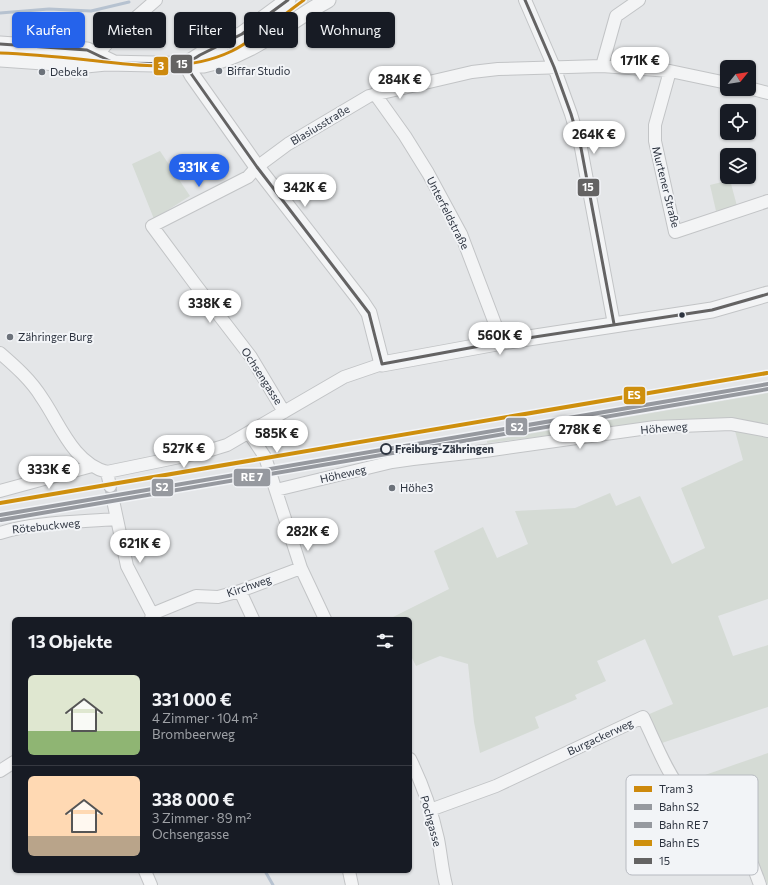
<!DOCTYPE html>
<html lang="de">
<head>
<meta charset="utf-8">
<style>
	:root { --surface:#171b24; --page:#20242c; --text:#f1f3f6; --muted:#9ea1a6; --line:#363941; --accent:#2563eb }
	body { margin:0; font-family:Commissioner,sans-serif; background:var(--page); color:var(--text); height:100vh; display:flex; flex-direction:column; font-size:15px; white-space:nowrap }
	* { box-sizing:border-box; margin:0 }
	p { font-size:13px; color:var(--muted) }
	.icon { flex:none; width:22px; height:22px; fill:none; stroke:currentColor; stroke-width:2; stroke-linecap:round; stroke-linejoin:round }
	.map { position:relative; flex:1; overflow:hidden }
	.sheet { position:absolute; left:12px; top:617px; width:400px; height:256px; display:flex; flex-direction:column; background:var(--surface); border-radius:6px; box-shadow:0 1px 3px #0004 }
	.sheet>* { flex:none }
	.top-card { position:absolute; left:12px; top:12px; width:400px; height:36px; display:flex; gap:8px }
	.needle { width:26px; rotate:60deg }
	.tools { position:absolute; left:720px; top:60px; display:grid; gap:8px }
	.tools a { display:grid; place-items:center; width:36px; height:36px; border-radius:6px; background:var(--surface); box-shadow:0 1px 3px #0004; font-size:20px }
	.price { position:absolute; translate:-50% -34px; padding:0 9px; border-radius:14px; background:#fff; color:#222; font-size:13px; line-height:26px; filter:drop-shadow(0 1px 2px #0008) }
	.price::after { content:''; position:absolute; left:50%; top:24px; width:12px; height:9px; margin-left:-6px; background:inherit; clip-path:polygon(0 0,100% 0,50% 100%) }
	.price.on { background:var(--accent); color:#fff }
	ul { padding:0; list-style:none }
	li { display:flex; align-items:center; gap:12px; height:100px; padding:0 16px }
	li+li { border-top:1px solid var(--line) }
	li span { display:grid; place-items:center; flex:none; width:112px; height:80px; border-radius:6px; color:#555 }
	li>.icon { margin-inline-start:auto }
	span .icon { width:48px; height:48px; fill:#fffc; stroke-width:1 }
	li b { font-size:17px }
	h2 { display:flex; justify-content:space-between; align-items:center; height:48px; padding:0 16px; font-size:17px }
	.chip { padding:0 14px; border-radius:6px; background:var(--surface); box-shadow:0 1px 3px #0004; font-size:14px; line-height:36px }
	.chip.on { background:var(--accent); color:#fff }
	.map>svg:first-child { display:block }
	.green { fill:#d5dbd5 }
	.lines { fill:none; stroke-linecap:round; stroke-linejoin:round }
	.stream { stroke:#b6c2d0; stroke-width:3 }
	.minor-tunnel { stroke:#bfc2c6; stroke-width:12; stroke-dasharray:12 6; stroke-linecap:butt }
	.minor-casing { stroke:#c2c4c6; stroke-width:14 }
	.tertiary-casing { stroke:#c2c4c6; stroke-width:17 }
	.minor { stroke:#f3f4f5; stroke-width:12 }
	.tertiary { stroke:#f3f4f5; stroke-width:15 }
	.bus-1-casing { stroke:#f2f4f7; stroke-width:6 }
	.bus-1 { stroke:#646363; stroke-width:3 }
	.rail-1-casing { stroke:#f2f4f7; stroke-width:7 }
	.rail-2-casing { stroke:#f2f4f7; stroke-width:7 }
	.rail-3-casing { stroke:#f2f4f7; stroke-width:7 }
	.rail-1 { stroke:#96999f; stroke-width:4 }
	.rail-2 { stroke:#96999f; stroke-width:4 }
	.rail-3 { stroke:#ce8f0d; stroke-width:4 }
	.tram-1-casing { stroke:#f2f4f7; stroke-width:6 }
	.tram-1 { stroke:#cd890d; stroke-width:3 }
	.poi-dot { fill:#6c727a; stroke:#f2f4f7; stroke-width:1.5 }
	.bus-dot { fill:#2c333f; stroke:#f2f4f7; stroke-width:1.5 }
	.stop-dot { fill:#f2f4f7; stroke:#2c333f; stroke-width:2 }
	.labels { text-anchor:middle; stroke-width:4; stroke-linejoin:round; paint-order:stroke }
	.poi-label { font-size:11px; fill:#2c333f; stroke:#f2f4f7; text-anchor:start }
	.street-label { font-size:11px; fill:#2c333f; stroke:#f2f4f7 }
	.stop-label { font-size:11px; font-weight:bold; fill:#2c333f; stroke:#f2f4f7; text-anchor:start }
	.key { fill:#f2f4f7; stroke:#b7bac0; stroke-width:1 }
	.key-label { font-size:11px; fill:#2c333f }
	.line-badge { stroke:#f2f4f7; stroke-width:1.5 }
	.badge-label { font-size:11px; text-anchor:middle; font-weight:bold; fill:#fff }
</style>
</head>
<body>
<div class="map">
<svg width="768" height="885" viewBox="0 0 768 885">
	<rect width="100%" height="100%" fill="#e4e6e8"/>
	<path class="green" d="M291 0H310L259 36 219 59 227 45Z
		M160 151 190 196 154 219 132 164Z
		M730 180 737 206 716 211 710 185Z
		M768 393V599L718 616 733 656 768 645V707L662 743 647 715 673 704 645 639 597 661 606 681 575 695 577 699 535 717 539 728 480 753 474 722 468 664 440 656 416 666 410 654V619L391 618 449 589 434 551 483 527 497 558 528 544 515 511 575 508 610 493 616 506 640 496 672 564 705 548 681 488 743 460 732 420 654 423 487 443V441Z
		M768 753V885L746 838 726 808 683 784 705 775Z"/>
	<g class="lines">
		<path class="stream" d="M0 13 49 9 91 11 129 2
			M265 871 273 885"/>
		<path class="minor-tunnel" d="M110 486 114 505"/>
		<g class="minor-casing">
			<path id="minor" d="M525 0 554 67 571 114 581 148 614 324
				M92 61 109 41 156 0
				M602 66 616 16 639 0
				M670 71 655 125V141L675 232 768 201
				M749 88 768 93
				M375 94 405 136 428 173 461 234 502 342
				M0 353C15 366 31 380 42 398 60 424 73 463 107 472L204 452 227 445 344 377 382 364
				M284 412 251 357 195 284 152 226 248 177 257 167 288 144 369 96 472 72 498 69 602 66 670 71 727 83
				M249 433 265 457 301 568 325 619
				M107 472 110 486
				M276 490 392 462 413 459 485 451 655 427 731 424 768 431
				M0 491 92 466
				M114 505 127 566 152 614 151 619
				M0 533C33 522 81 522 116 519
				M240 591 253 619
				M152 614 196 596 218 597 240 591 301 568
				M410 759C422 783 432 812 438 839 441 854 442 870 446 885
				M0 771 14 762
				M430 810 496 786 643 717C652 735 670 781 684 792 694 802 710 803 721 813 738 827 753 864 760 885
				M145 871 151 885
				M349 871 352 885"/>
		</g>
		<g class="tertiary-casing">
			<path id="tertiary" d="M0 44 87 50 114 63
				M0 59 86 65 106 63 204 65C253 55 286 23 328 0
				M186 64 192 75 257 167 361 301 369 313 382 364 502 342 712 310 768 294
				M186 64 200 55 242 34 288 0"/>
		</g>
		<use href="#minor" class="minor"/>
		<use href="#tertiary" class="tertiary"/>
		<g class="bus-1-casing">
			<path id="bus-1" d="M525 0 554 67 571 114 581 148 614 324
				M0 44 87 50 114 63 186 64 200 55 242 34 288 0
				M186 64 192 75 257 167 369 313 382 364
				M382 364 502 342 712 310 768 294"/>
		</g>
		<use href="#bus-1" class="bus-1"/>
		<g class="rail-1-casing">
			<path id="rail-1" d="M0 515 768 384"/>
		</g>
		<g class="rail-2-casing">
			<path id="rail-2" d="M1 520 768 389"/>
		</g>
		<g class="rail-3-casing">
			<path id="rail-3" d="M0 503 767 373"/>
		</g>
		<use href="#rail-1" class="rail-1"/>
		<use href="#rail-2" class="rail-2"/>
		<use href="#rail-3" class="rail-3"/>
		<g class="tram-1-casing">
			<path id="tram-1" d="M0 53C29 54 59 57 88 60 137 66 186 73 232 51 258 38 280 17 304 0"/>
		</g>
		<use href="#tram-1" class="tram-1"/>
	</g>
	<g class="poi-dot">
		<circle cx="219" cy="71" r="4"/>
		<circle cx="42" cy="72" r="4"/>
		<circle cx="10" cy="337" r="4"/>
		<circle cx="392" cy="488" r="4"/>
	</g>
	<circle class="bus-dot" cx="682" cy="315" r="3.5"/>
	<circle class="stop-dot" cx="386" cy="449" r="5"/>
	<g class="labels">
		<g class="poi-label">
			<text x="227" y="75">Biffar Studio</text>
			<text x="50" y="76">Debeka</text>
			<text x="18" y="341">Zähringer Burg</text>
			<text x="400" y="492">Höhe3</text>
		</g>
		<g class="street-label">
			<text transform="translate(320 125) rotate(-31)" y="4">Blasiusstraße</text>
			<text transform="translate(666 187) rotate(76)" y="4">Murtener Straße</text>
			<text transform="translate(448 213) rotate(63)" y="4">Unterfeldstraße</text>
			<text transform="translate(262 376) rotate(57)" y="4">Ochsengasse</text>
			<text transform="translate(664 428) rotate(-5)" y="4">Höheweg</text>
			<text transform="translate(343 474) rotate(-13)" y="4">Höheweg</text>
			<text transform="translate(46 526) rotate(-6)" y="4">Rötebuckweg</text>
			<text transform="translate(249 586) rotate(-19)" y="4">Kirchweg</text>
			<text transform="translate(600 737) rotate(-25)" y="4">Burgackerweg</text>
			<text transform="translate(431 821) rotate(75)" y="4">Pochgasse</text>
		</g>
		<g class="stop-label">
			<text x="395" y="453">Freiburg-Zähringen</text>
		</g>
	</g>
	<rect x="626" y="775" width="132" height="100" rx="6" class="key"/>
	<rect x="634" y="786" width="18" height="6" fill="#cd890d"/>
	<rect x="634" y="804" width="18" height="6" fill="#96999f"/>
	<rect x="634" y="822" width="18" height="6" fill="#96999f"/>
	<rect x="634" y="840" width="18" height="6" fill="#ce8f0d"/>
	<rect x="634" y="858" width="18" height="6" fill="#646363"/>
	<g class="key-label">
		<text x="659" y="793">Tram 3</text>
		<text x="659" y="811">Bahn S2</text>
		<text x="659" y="829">Bahn RE 7</text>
		<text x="659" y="847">Bahn ES</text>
		<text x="659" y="865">15</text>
	</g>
	<g class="line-badge">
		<rect x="170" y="54" width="23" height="20" rx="4" fill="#646363"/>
		<rect x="153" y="56" width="16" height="20" rx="4" fill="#cd890d"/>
		<rect x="577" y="178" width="23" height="19" rx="4" fill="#646363"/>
		<rect x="623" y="386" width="23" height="19" rx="4" fill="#ce8f0d"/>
		<rect x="505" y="417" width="23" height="19" rx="4" fill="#96999f"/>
		<rect x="233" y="468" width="38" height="19" rx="4" fill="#96999f"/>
		<rect x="151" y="478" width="23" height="19" rx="4" fill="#96999f"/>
	</g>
	<g class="badge-label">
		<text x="182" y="68">15</text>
		<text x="161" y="70">3</text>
		<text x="588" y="191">15</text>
		<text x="634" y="399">ES</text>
		<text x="517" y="431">S2</text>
		<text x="252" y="481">RE 7</text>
		<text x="162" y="491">S2</text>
	</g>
</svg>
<div class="tools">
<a><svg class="needle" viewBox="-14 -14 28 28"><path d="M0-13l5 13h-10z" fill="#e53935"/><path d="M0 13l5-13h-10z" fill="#9ea1a6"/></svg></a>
<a><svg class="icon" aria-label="locate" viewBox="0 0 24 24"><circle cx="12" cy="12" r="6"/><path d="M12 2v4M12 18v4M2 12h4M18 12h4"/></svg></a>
<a><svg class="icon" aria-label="layers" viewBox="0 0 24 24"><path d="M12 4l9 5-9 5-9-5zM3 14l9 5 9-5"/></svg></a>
</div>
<b class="price" style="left:640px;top:81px">171K €</b>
<b class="price" style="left:400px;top:100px">284K €</b>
<b class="price" style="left:594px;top:155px">264K €</b>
<b class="price on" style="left:199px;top:188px">331K €</b>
<b class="price" style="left:305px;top:208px">342K €</b>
<b class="price" style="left:210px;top:324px">338K €</b>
<b class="price" style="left:500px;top:356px">560K €</b>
<b class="price" style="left:580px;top:450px">278K €</b>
<b class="price" style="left:277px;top:454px">585K €</b>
<b class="price" style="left:184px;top:469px">527K €</b>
<b class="price" style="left:49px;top:490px">333K €</b>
<b class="price" style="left:308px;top:552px">282K €</b>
<b class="price" style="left:140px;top:564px">621K €</b>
<div class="top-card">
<a class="chip on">Kaufen</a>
<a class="chip">Mieten</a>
<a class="chip">Filter</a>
<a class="chip">Neu</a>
<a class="chip">Wohnung</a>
</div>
<section class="sheet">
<h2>13 Objekte<svg class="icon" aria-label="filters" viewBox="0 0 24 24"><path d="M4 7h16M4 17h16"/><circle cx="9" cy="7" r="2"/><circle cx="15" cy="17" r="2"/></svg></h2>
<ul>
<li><span style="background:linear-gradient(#dfe7d0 70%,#8fb573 0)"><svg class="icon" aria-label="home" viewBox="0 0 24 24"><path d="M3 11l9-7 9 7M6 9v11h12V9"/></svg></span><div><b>331 000 €</b><p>4 Zimmer · 104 m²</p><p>Brombeerweg</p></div></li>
<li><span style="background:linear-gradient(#ffd9b3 75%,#b9a48a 0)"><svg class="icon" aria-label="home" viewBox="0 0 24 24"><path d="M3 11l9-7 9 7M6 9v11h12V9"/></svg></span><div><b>338 000 €</b><p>3 Zimmer · 89 m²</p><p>Ochsengasse</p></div></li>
</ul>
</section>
</div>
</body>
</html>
